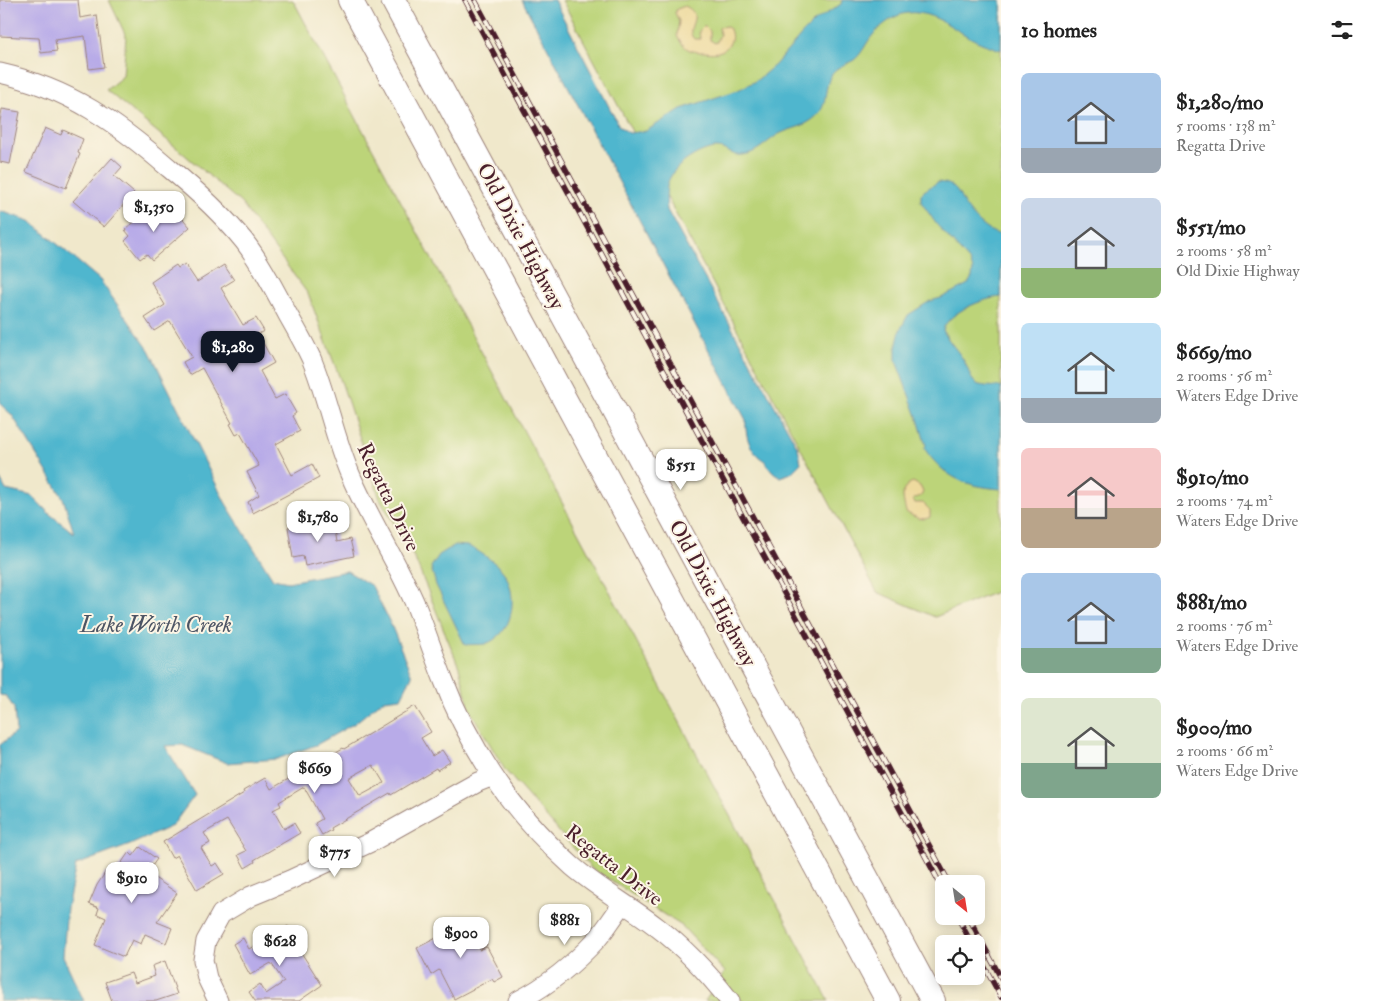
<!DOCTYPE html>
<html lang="en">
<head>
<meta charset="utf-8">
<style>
	:root { --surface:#fff; --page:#f2f2f2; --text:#222; --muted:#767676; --accent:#111827 }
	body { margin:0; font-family:"IM FELL Double Pica",serif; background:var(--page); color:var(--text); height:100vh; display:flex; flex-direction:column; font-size:19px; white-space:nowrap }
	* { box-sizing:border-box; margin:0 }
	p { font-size:16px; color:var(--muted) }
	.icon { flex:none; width:28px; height:28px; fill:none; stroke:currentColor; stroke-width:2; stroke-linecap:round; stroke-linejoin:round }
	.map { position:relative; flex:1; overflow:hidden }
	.sheet { display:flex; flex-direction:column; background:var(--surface); width:375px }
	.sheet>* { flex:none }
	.needle { width:32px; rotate:150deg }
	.tools { position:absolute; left:935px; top:875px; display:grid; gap:10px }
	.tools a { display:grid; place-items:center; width:50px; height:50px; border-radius:8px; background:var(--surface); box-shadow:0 2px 12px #0003; font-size:25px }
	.price { position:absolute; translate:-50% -42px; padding:0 11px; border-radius:10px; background:#fff; color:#222; font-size:16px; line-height:32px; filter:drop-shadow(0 1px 2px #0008) }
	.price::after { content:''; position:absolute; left:50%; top:30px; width:15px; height:11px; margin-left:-8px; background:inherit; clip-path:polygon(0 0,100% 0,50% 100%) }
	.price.selected { background:var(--accent); color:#fff }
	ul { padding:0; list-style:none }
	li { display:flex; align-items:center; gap:15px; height:125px; padding:0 20px }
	li span { display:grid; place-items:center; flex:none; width:140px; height:100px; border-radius:8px; color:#555 }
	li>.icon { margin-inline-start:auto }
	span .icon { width:60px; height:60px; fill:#fffc; stroke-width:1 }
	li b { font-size:21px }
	h2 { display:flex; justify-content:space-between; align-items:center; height:60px; padding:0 20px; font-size:21px }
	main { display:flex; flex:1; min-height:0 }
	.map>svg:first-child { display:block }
	.green { fill:#bcd479; stroke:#837a52 }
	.sand { fill:#eeda9e; stroke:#9c7c64 }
	.water { fill:#50b6ce; stroke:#4d6a7c }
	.building { fill:#b8abe8; fill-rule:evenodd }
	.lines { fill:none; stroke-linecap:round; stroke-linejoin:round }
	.minor-casing { stroke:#9d847b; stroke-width:21 }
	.major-casing { stroke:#9d847b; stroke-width:26 }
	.minor { stroke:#fff; stroke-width:19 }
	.major { stroke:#fff; stroke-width:24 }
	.rail-casing { stroke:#4a1f2b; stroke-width:5.5 }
	.rail { stroke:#fcf5e5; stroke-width:4; stroke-dasharray:11; stroke-linecap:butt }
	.labels { text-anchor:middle; stroke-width:4; stroke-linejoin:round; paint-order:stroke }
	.street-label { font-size:21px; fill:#4a1f2b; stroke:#fcf5e5 }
	.water-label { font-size:22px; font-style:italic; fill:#4c5464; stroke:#fcf5e5 }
</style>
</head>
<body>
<main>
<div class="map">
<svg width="1001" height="1001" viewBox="0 0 1001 1001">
	<rect width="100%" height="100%" fill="#fcf5e5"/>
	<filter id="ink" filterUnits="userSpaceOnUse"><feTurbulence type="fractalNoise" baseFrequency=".02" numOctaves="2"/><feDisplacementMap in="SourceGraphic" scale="10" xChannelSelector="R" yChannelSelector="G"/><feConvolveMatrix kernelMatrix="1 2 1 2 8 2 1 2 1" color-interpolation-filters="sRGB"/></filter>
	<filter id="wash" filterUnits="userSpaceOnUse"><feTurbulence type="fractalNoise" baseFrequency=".0096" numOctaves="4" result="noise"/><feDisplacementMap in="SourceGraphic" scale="20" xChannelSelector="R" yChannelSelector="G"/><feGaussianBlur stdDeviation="1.12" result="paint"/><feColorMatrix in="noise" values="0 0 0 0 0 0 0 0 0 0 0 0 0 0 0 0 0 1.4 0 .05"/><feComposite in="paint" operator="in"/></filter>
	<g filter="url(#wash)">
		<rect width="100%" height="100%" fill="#f0e8cb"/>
		<path class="green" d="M109 0H293L829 1001H705L725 972 682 926 591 868 505 770 470 710 459 667 415 559 380 499 342 384 308 294 241 203 178 149 106 90 123 76 126 36Z
			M562 0H1001V590L935 617 877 592Z"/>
		<path class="sand" d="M685 6C706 16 683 27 694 39H700L699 31 703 27H706L710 31V40L715 43 717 42 720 34 719 29 720 27 727 26C735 33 732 47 721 51 716 53 711 53 705 52 690 52 684 50 677 35L679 21 675 13 677 9Z
			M913 482 920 486 923 492 921 496 913 499V501L915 503H923L930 510V517C923 522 912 516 906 512 903 499 899 487 913 482Z"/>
		<path class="water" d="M522 0H554L619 126 629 133 646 131 681 109 738 90 757 80 775 65 803 33 814 22 841 4 842 0H1001V50C990 46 979 43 969 37 948 25 925 6 899 15 890 19 878 28 872 36 866 43 862 54 854 60 845 65 834 67 830 77 822 96 830 110 807 123 799 128 788 129 779 134 767 141 758 153 743 155 732 157 725 147 715 148 701 149 677 164 671 176 665 185 666 199 667 210L798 448 801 463 791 473 781 477C773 473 772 471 767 464 765 460 761 459 758 456 748 446 745 433 746 420Z
			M938 182C944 183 949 183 953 187 959 192 961 199 964 204 971 215 988 234 1001 234V297C984 298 948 312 943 330 949 343 959 351 965 363 969 370 970 380 977 384 984 387 993 386 1001 387V489C966 486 945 479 924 448L926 446 918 419 896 361V348L900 330 908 315 930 301 941 298 968 284 972 277 973 270 970 262 937 225 921 202V195L924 191Z
			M0 211 30 221 100 280 149 350 225 502 273 579 288 582 347 571 372 586 392 627 412 676 401 698 383 700 355 723 316 745 277 759 227 763 182 745 165 746 195 795 172 826 130 845 76 865 67 908 63 956 84 1001H0V745L16 732 14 708 6 696 0 695V479L6 490 32 496 51 515 74 533 63 498 12 415 0 404Z
			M455 545C460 546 466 545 470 547 481 552 500 565 506 576 518 599 513 635 485 644 479 645 471 644 465 645L436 585 431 567 439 555Z"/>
		<g id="blocks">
			<path class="building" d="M0 0H78L80 18 97 15 104 67 89 69 85 36 55 40 57 51 41 53 39 38 0 36Z
				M2 109 20 112 10 164 0 162V122Z
				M45 128 61 135 63 130 83 139 78 153 80 154 66 188 26 172Z
				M112 158 122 167 114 176 134 193 104 227 73 201Z
				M153 206 166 221 177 212 190 227 152 260 147 254 140 259 125 241 130 236 125 230Z
				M185 264 197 282 224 265 234 280 221 288 243 325 256 318 264 331 258 334 274 363 260 371 275 399 285 394 296 413 292 416 300 431 276 444 292 475 312 464 319 478 253 513 248 502 259 495 247 472 259 466 240 433 236 435 230 424 232 423 202 368 190 375 183 362 192 357 170 321 154 331 145 318 165 305 151 282 176 265 178 268Z
				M333 518 337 542 350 539 354 556 305 566 303 556 293 558 288 527Z
				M415 706 431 732 421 738 432 756 442 750 450 762 437 770 436 768 391 795 390 793 330 828 331 830 322 835 315 823 322 819 304 787 279 802 281 806 273 810 284 829 294 823 300 833 254 860 255 862 245 868 238 855 246 851 227 820 204 833 210 843 201 848 212 866 217 863 224 874 197 890 177 855 172 858 163 842 244 793 243 791 265 778 271 789 343 748 344 749ZM373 765 384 783 360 796 349 778Z
				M140 847 157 859 147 873 177 893 157 922 172 928 166 943 145 934 141 944 132 940 124 957 95 945 106 918 97 914 99 908 89 904 97 885 105 873 112 877 129 852 133 856Z
				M473 919 487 945 479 950 487 947 503 977 494 982 492 979 454 999 439 970 431 975 417 948Z
				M288 926 296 939 293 940 322 985 299 1001H255L249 992 260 984 266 994 284 982 271 963 250 975 233 944 243 938 249 949Z
				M165 961 177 994 156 1001H112L105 982 131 973 135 983 155 976 152 966Z"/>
		</g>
	</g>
	<g filter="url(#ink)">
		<use href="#blocks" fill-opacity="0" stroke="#9d847b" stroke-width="1"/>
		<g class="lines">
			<g class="minor-casing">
				<path id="minor" d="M0 73C70 89 116 122 169 168 196 190 222 214 244 241 261 263 274 289 288 315 296 329 304 343 311 358 327 396 334 437 350 474 369 519 397 561 416 606 426 631 434 656 444 681 456 713 473 745 492 774 514 808 542 839 572 866 599 889 630 906 657 927 685 948 708 973 730 1001
					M218 1001 207 978 203 960 206 941 221 914 251 896 290 880 371 842 478 782 493 776
					M518 1001C547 986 575 963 597 939 607 928 614 915 623 904"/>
			</g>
			<g class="major-casing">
				<path id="major" d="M350 0 888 1001
					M393 0 933 1001"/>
			</g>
			<use href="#minor" class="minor"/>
			<use href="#major" class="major"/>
			<g class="rail-casing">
				<path id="rail" d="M465 0 944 891
					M475 0 950 884
					M957 916 972 944
					M968 916 1001 978
					M976 951 1001 997"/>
			</g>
			<use href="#rail" class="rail"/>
		</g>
	</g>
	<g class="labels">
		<g class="street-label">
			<text transform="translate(521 236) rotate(62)" y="7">Old Dixie Highway</text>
			<text transform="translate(389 497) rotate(64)" y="7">Regatta Drive</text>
			<text transform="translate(713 593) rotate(62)" y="7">Old Dixie Highway</text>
			<text transform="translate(614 865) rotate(38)" y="7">Regatta Drive</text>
		</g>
		<g class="water-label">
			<text x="156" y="632">Lake Worth Creek</text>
		</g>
	</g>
</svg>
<div class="tools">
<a><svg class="needle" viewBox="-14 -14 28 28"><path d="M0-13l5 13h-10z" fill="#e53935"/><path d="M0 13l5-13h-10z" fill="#767676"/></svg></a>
<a><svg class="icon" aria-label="locate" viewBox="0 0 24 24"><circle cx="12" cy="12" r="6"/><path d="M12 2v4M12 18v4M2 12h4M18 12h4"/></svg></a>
</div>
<b class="price" style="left:154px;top:233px">$1,350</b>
<b class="price selected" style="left:233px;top:373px">$1,280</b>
<b class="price" style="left:681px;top:491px">$551</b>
<b class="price" style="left:318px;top:543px">$1,780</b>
<b class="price" style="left:315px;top:794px">$669</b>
<b class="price" style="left:335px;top:878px">$775</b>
<b class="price" style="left:132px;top:904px">$910</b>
<b class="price" style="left:565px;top:946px">$881</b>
<b class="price" style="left:461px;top:959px">$900</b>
<b class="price" style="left:280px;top:967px">$628</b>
</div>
<section class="sheet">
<h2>10 homes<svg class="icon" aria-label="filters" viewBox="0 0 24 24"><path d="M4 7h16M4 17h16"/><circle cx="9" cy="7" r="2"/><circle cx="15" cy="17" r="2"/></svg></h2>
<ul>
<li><span style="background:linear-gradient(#a9c7e8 75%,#9aa5b1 0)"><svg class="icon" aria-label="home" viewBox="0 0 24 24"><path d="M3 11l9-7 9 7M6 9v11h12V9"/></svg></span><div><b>$1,280/mo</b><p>5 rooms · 138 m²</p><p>Regatta Drive</p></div></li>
<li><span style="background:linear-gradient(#c9d6e8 70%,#8fb573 0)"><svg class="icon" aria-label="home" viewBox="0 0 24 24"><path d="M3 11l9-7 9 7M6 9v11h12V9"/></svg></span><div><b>$551/mo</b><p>2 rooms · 58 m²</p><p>Old Dixie Highway</p></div></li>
<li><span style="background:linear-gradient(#bfe0f5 75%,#9aa5b1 0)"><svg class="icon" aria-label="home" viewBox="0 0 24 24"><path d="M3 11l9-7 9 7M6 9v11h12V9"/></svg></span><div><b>$669/mo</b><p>2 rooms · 56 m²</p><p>Waters Edge Drive</p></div></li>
<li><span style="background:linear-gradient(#f6c9c9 60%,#b9a48a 0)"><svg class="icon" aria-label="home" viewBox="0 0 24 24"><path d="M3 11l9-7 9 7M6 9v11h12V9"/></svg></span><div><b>$910/mo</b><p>2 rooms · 74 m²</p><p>Waters Edge Drive</p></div></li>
<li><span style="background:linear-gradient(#a9c7e8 75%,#7fa58c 0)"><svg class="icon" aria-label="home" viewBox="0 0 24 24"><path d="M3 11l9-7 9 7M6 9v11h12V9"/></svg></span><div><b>$881/mo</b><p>2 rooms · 76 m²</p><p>Waters Edge Drive</p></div></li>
<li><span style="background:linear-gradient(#dfe7d0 65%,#7fa58c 0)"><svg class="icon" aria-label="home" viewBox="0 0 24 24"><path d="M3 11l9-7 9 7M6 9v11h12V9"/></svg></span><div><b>$900/mo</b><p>2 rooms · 66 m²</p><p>Waters Edge Drive</p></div></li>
</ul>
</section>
</main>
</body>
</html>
